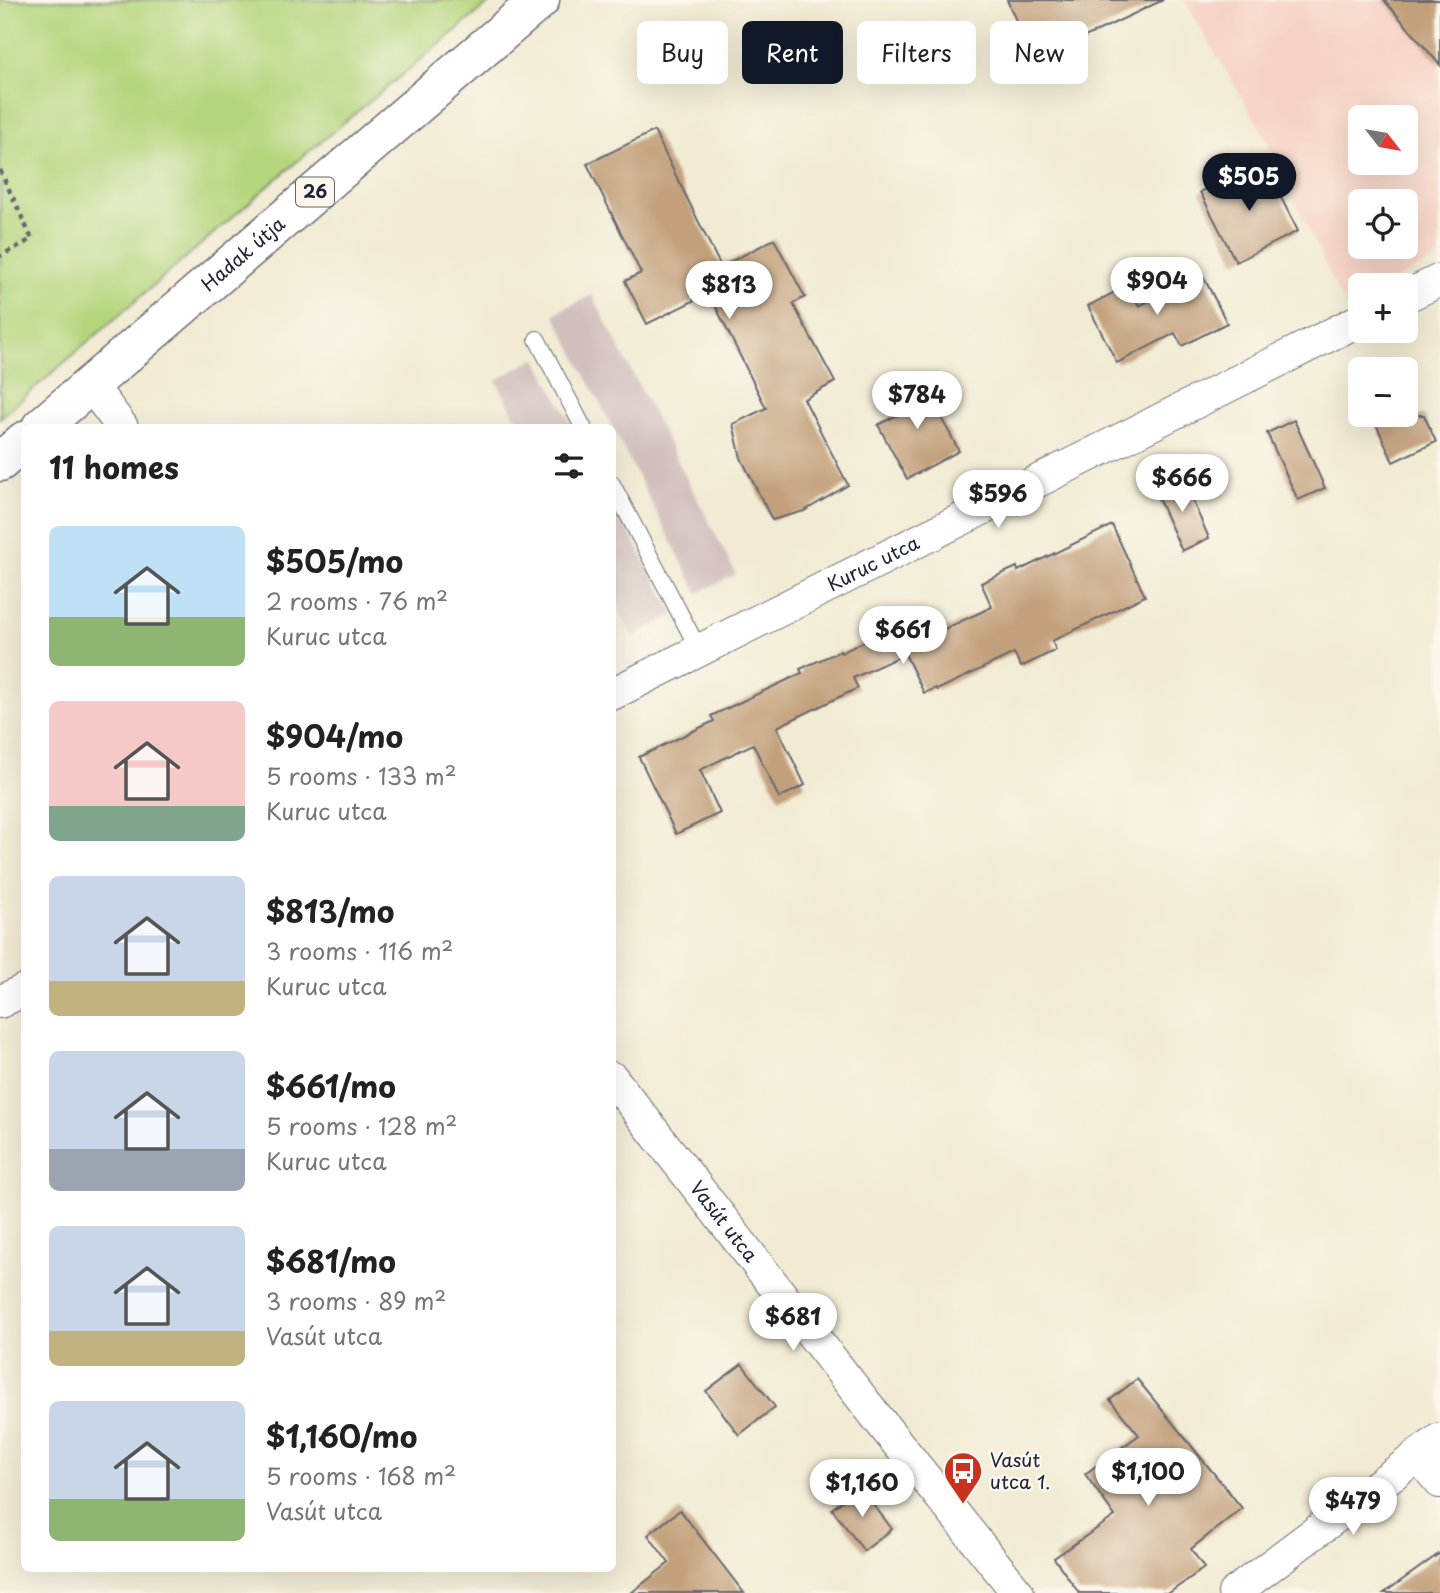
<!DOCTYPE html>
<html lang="en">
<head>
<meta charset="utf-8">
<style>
	:root { --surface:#fff; --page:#f6f6f6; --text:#222; --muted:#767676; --accent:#111827 }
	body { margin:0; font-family:"Playpen Sans",sans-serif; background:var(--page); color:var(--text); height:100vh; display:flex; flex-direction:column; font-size:26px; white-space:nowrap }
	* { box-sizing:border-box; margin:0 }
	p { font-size:23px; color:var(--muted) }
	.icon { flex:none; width:38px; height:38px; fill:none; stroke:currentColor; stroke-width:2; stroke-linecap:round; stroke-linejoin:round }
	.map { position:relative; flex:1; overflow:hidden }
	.panel { position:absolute; left:21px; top:424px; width:595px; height:1148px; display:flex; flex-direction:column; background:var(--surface); border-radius:10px; box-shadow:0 7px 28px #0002 }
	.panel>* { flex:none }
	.banner { position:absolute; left:637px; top:21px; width:665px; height:63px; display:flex; gap:14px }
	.needle { width:46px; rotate:121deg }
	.buttons { position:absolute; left:1348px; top:105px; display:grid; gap:14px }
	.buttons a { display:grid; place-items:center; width:70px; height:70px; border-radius:10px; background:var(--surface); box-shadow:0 7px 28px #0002; font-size:35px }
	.price { position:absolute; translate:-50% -60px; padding:0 16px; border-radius:24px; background:#fff; color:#222; font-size:23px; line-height:46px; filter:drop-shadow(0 2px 4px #0008) }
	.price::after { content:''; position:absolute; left:50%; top:42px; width:21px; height:16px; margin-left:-10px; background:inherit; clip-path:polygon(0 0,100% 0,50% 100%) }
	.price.selected { background:var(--accent); color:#fff }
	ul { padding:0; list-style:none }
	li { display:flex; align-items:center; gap:21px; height:175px; padding:0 28px }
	li span { display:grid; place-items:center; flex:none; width:196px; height:140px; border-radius:10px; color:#555 }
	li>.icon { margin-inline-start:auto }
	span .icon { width:84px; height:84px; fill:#fffc; stroke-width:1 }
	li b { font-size:30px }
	h2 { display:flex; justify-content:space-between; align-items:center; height:84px; padding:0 28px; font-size:30px }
	.chip { padding:0 24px; border-radius:10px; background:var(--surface); box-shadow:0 7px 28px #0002; font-size:24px; line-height:63px }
	.chip.selected { background:var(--accent); color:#fff }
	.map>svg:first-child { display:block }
	.built { fill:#f6d2c4; fill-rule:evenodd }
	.industrial { fill:#d1bfbe }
	.green { fill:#b5d57d; stroke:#6c7c5c; stroke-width:2 }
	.building { fill:#c3a07c }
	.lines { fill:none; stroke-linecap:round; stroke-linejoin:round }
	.lane-casing { stroke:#6a6870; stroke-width:18 }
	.street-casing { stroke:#6a6870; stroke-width:34 }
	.primary-casing { stroke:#6a6870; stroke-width:41 }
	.path { stroke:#6a6870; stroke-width:4.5; stroke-dasharray:5 5; stroke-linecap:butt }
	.lane { stroke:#fff; stroke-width:16 }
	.street { stroke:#fff; stroke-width:32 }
	.primary { stroke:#fff; stroke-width:38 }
	.labels { text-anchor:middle; stroke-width:5; stroke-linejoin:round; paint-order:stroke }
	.shield { fill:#fbf7ec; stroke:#636270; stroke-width:2 }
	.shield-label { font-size:18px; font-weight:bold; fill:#22223b }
	.street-label { font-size:19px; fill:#22223b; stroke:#fbf7ec }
	.poi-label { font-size:19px; fill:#22223b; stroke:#fbf7ec; text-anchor:start }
</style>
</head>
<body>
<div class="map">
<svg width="1440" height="1593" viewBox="0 0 1440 1593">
	<rect width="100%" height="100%" fill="#fbf7ec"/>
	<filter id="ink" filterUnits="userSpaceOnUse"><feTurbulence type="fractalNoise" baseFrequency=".0143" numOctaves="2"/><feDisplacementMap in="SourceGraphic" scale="14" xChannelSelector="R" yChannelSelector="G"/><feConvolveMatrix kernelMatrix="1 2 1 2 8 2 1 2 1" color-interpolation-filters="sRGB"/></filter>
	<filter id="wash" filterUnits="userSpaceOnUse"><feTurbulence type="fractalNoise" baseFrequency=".00686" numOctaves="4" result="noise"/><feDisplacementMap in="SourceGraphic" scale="28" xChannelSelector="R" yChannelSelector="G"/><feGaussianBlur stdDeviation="1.57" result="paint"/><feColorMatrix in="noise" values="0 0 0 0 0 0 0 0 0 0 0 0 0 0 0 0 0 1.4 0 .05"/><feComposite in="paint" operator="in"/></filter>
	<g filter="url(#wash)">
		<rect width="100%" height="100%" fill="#f1ebd3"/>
		<path class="built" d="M1184 0H1440V256L1386 285H1360V299L1345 307 1263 133ZM1360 117H1405V163H1360ZM1360 201H1405V247H1360Z"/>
		<path class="industrial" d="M592 295 736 574 698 593 554 314Z
			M536 358 573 427H521L496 380Z
			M612 501 674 615 633 637 613 598Z"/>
		<path class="green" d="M0 0H493L301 158 0 418Z"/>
		<g id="blocks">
			<path class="building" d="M1007 0H1163L1034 61Z
				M1384 0H1440V65Z
				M654 131 721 267 774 239 805 297 793 304 835 382 804 399 848 485 804 511 772 520 741 458 733 424 766 408 709 293 647 324 625 281 641 273 587 164Z
				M1243 170 1248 180 1267 170 1298 231 1236 262 1200 192Z
				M1202 274 1227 323 1182 346 1175 333 1117 363 1088 306 1128 285 1139 306Z
				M921 379 959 451 907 479 878 425 901 413 891 395Z
				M1372 415H1424L1436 442 1393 462Z
				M1294 420 1325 488 1298 500 1267 433Z
				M1182 477 1209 538 1182 551 1154 489Z
				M1112 525 1145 596 1052 641 1056 650 1021 667 1014 653 937 690 936 688 924 693 905 654 853 678 858 688 777 727 805 785 779 798 753 744 700 770 720 813 676 834 639 757 714 721 711 716 802 673 800 669 840 651 841 653 925 612 936 633 992 607 981 583 1017 567 1018 571Z
				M742 1364 775 1407 739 1435 706 1391Z
				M1137 1379 1242 1508 1191 1549 1204 1568 1169 1593H1079L1054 1558 1115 1516 1085 1474 1139 1435 1110 1400Z
				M860 1487 892 1529 864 1551 832 1509Z
				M680 1510 744 1593H631L669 1563 648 1535Z
				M1440 1553V1593H1384Z"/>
		</g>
	</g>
	<g filter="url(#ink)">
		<use href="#blocks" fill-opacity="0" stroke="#6a6870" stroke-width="2"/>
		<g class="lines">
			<g class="lane-casing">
				<path id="lane" d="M537 339 583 427
					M612 484 699 650"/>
			</g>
			<g class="street-casing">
				<g id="street">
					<path d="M1405 297 1440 280"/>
					<path d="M90 384 122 427"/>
					<path id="s1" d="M612 694 1360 320"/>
					<path d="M0 1002 24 990"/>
					<path id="s2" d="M612 1078 882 1424 1018 1593"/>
					<path d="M1417 1455 1440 1482"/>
					<path d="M1234 1593 1440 1439"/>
				</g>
			</g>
			<g class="primary-casing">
				<g id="primary">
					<path id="s3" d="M41 427 540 0"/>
					<path d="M0 462 24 441"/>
				</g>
			</g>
			<path class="path" d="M0 170 32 239 0 256"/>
			<use href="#lane" class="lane"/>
			<use href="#street" class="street"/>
			<use href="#primary" class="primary"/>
		</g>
	</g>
	<defs>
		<g id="bus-pin" transform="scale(2.0125)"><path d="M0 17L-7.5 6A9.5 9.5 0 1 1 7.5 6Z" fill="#c8321e" stroke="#fbf7ec"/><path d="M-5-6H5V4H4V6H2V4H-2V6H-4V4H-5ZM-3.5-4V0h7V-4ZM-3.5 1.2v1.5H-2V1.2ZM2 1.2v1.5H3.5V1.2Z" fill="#fff"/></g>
	</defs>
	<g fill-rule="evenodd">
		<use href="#bus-pin" x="963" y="1471"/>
	</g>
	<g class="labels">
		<rect class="shield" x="296" y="177.5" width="38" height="29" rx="5"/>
		<g class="shield-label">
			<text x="315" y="198">26</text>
		</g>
		<g class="street-label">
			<text dy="7" stroke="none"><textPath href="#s3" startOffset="266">Hadak útja</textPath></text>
			<text dy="7" stroke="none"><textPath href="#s1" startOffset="292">Kuruc utca</textPath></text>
			<text dy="7" stroke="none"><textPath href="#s2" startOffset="182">Vasút utca</textPath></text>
		</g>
		<g class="poi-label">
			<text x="990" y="1467">Vasút<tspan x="990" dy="22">utca 1.</tspan></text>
		</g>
	</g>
</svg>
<div class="buttons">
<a><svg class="needle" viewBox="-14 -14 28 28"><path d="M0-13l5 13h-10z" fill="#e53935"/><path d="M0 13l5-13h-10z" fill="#767676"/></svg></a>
<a><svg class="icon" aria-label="locate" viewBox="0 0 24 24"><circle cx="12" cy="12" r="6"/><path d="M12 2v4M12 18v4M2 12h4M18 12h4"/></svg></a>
<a>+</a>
<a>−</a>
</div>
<b class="price selected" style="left:1249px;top:213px">$505</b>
<b class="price" style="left:1157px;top:317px">$904</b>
<b class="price" style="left:729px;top:321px">$813</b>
<b class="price" style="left:917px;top:431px">$784</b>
<b class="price" style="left:1182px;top:514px">$666</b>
<b class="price" style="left:998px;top:530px">$596</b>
<b class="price" style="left:903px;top:666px">$661</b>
<b class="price" style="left:793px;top:1353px">$681</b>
<b class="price" style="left:1148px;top:1508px">$1,100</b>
<b class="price" style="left:862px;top:1519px">$1,160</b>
<b class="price" style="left:1353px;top:1537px">$479</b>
<div class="banner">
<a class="chip">Buy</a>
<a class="chip selected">Rent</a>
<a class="chip">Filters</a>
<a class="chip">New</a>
</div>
<section class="panel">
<h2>11 homes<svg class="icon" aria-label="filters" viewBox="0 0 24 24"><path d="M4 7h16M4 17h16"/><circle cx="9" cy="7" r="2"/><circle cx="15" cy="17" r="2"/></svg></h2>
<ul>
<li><span style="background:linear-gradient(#bfe0f5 65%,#8fb573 0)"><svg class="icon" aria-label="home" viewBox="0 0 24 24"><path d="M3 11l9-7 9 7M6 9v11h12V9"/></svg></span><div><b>$505/mo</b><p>2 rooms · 76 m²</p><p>Kuruc utca</p></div></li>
<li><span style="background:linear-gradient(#f6c9c9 75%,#7fa58c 0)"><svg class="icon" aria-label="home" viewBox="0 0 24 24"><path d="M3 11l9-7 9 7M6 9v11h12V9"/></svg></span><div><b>$904/mo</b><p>5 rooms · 133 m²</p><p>Kuruc utca</p></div></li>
<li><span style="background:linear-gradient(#c9d6e8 75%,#c2b280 0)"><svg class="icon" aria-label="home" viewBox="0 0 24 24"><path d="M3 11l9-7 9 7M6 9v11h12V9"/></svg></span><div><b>$813/mo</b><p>3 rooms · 116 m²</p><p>Kuruc utca</p></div></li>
<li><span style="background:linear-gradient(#c9d6e8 70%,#9aa5b1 0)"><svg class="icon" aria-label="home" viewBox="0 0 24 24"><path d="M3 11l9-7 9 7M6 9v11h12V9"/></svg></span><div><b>$661/mo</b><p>5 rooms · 128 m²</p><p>Kuruc utca</p></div></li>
<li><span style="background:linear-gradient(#c9d6e8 75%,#c2b280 0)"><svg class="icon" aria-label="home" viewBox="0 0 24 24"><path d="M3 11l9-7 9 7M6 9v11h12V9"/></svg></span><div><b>$681/mo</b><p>3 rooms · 89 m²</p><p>Vasút utca</p></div></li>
<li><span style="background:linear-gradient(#c9d6e8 70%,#8fb573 0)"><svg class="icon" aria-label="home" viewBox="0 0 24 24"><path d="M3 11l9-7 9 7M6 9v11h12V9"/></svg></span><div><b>$1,160/mo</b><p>5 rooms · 168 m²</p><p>Vasút utca</p></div></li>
</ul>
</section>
</div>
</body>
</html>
